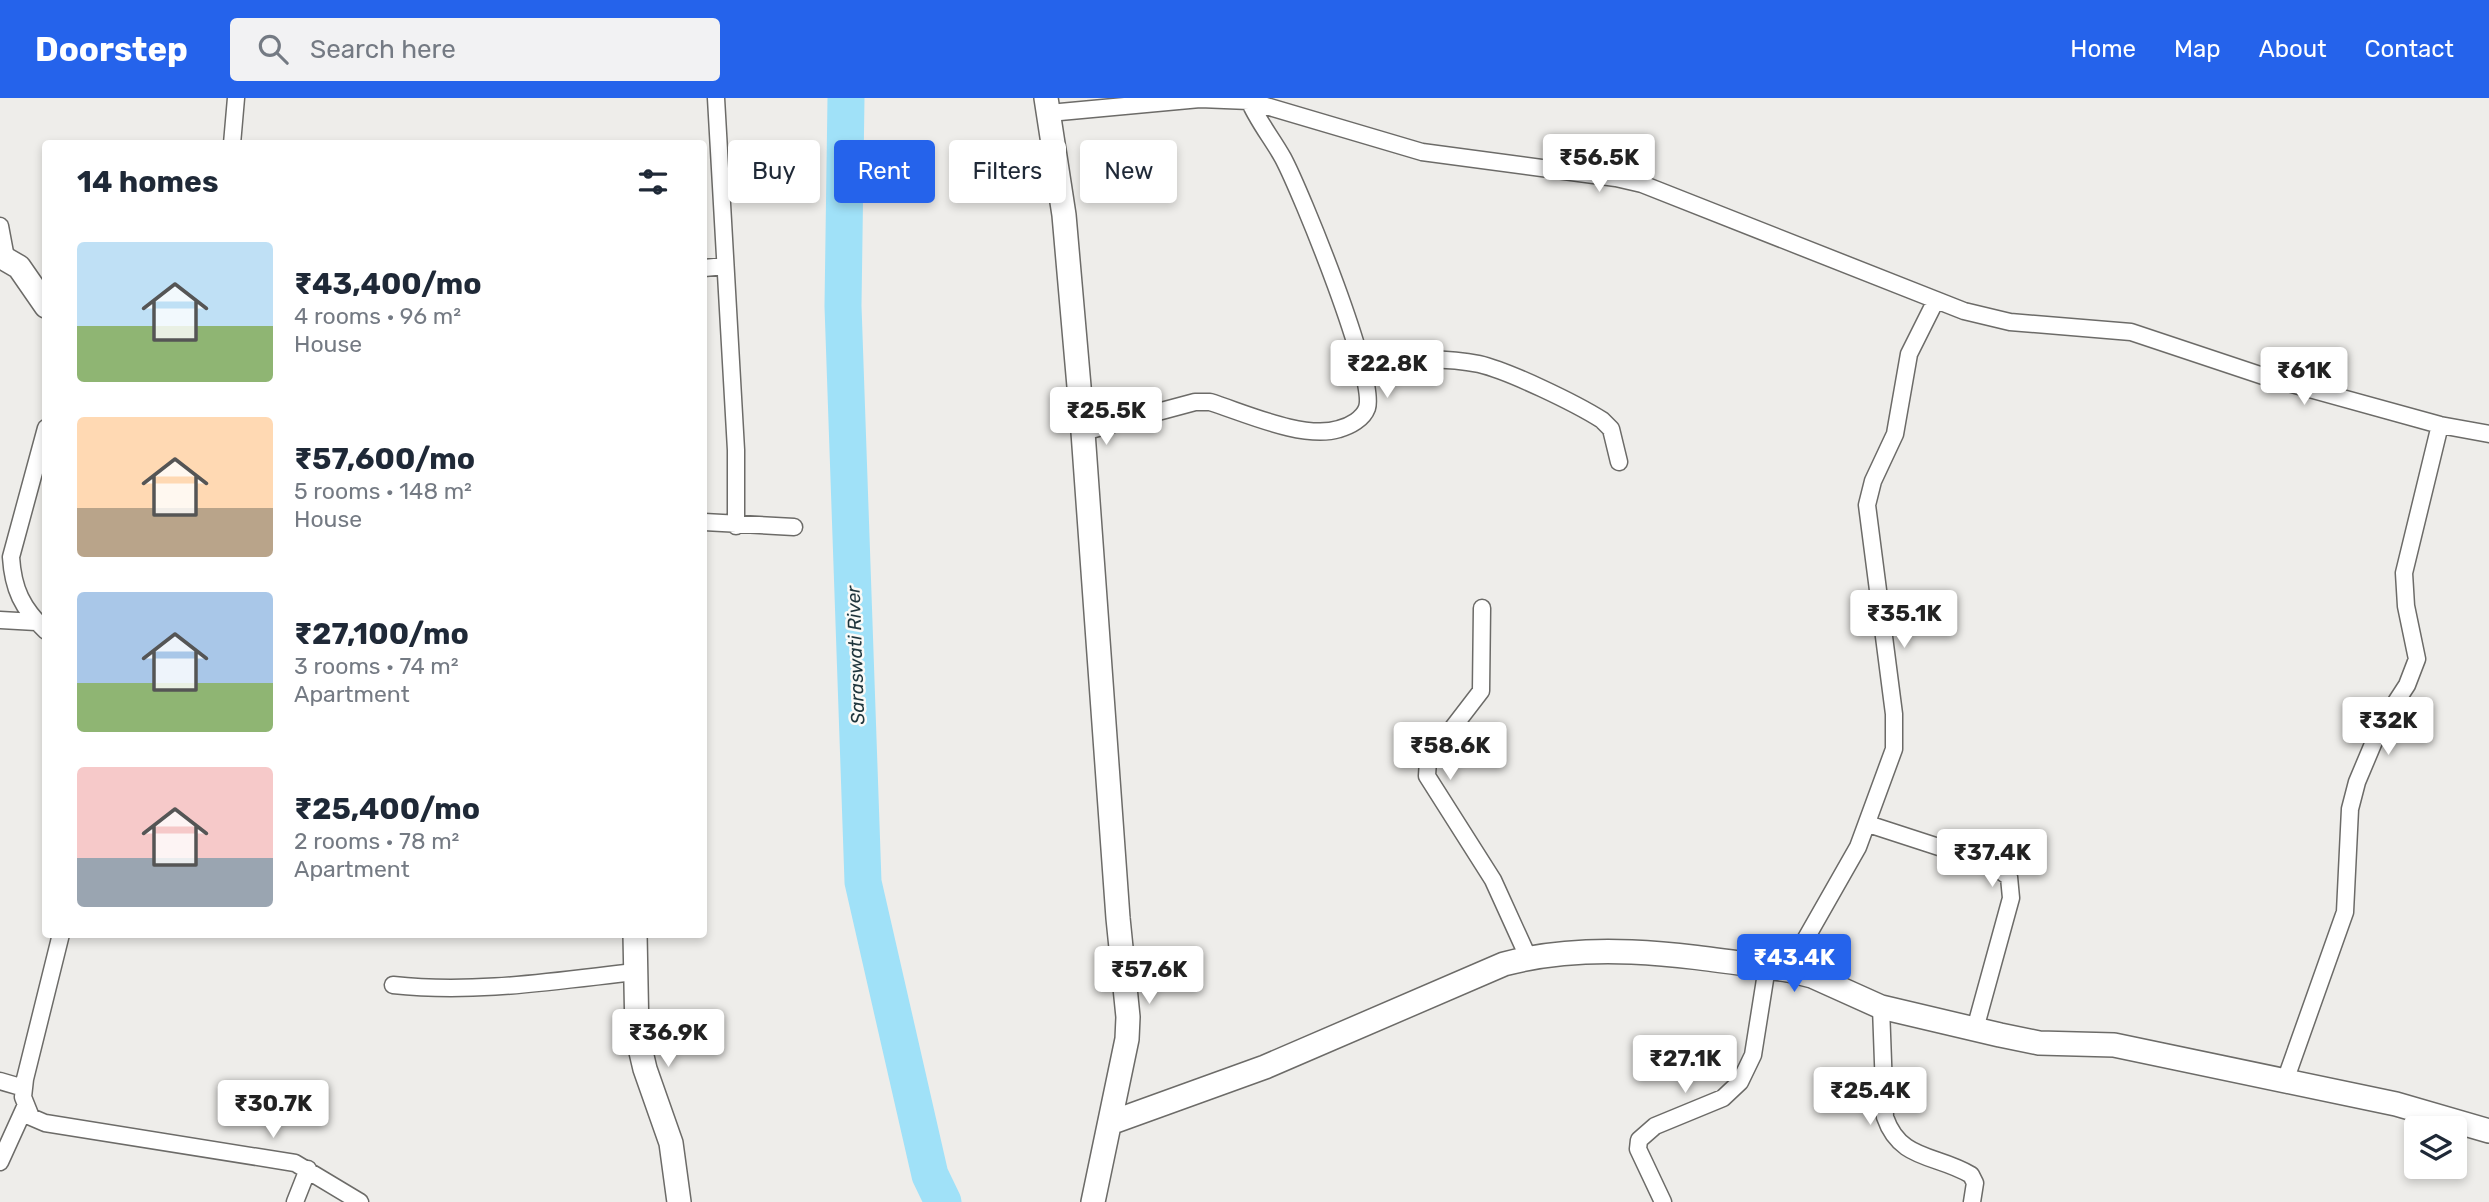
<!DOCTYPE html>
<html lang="en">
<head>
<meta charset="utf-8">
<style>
	:root { --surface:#fff; --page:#f2f2f3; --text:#1f2937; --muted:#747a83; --accent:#2563eb }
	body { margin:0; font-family:Rubik,sans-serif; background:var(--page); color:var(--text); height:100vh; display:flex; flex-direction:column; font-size:26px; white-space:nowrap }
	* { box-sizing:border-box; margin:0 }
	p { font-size:23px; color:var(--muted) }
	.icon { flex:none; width:38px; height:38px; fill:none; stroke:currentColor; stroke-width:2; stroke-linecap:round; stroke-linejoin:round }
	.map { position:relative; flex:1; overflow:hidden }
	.side { position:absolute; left:42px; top:42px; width:665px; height:798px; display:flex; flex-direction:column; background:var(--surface); border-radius:7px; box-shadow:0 4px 10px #0003 }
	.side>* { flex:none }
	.top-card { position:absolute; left:728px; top:42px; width:665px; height:63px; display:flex; gap:14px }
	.controls { position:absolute; left:2404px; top:1018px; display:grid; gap:14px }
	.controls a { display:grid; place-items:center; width:63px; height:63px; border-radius:7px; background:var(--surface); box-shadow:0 4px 10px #0003; font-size:35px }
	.price { position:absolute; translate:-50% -60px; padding:0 16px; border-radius:7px; background:#fff; color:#222; font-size:23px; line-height:46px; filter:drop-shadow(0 2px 4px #0008) }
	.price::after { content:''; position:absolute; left:50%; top:42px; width:21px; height:16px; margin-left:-10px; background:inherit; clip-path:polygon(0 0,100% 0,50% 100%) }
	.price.current { background:var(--accent); color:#fff }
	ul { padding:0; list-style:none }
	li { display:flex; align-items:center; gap:21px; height:175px; padding:0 35px }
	li span { display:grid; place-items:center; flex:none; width:196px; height:140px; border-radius:7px; color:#555 }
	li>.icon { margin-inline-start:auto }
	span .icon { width:84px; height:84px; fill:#fffc; stroke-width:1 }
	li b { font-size:30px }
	h2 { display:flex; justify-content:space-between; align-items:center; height:84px; padding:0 35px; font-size:30px }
	.pill { padding:0 24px; border-radius:7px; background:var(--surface); box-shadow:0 4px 10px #0003; font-size:24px; line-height:63px }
	.pill.current { background:var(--accent); color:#fff }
	header { display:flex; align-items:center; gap:42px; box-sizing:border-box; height:98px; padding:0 35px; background:var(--accent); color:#fff }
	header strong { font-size:33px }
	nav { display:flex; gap:38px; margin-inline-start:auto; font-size:24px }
	.search { width:490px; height:63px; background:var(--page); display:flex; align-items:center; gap:18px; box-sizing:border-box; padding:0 24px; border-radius:7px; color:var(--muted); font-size:26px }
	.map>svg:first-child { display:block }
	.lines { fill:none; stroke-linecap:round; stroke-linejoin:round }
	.river { stroke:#a0e1f8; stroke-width:37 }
	.street-casing { stroke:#6c6b68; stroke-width:19 }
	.secondary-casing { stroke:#6c6b68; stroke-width:26 }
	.street { stroke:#fff; stroke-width:16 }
	.secondary { stroke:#fff; stroke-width:23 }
	.labels { text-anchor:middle; stroke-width:5; stroke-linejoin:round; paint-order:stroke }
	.water-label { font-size:19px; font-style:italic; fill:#1f353c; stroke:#fbfaf7 }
</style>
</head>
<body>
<header>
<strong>Doorstep</strong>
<div class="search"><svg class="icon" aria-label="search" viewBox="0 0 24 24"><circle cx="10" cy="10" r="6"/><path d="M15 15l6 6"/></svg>Search here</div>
<nav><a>Home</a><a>Map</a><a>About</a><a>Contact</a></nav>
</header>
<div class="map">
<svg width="2489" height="1104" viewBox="0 0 2489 1104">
	<rect width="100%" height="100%" fill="#eeedea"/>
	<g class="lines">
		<path class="river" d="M846 0 843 208 863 784 930 1077 943 1104"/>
		<g class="street-casing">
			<path id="street" d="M716 0 736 352V428
				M1049 15 1200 1 1249 3 1422 54 1616 80 1642 86 1964 213 2010 224 2131 234 2266 279 2440 327 2489 336
				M232 46 236 0
				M0 128 6 160
				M704 170 725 168
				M1361 266C1399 262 1441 258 1479 266 1509 273 1575 305 1602 322L1611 331 1619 364
				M46 330 11 459C13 491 22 510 46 533
				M1083 334 1195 304H1210C1245 315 1304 342 1339 331 1350 328 1363 321 1367 310 1377 280 1301 94 1283 60 1272 40 1256 21 1248 0
				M704 424 794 429
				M1482 510 1481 593 1428 662 1427 678 1493 782 1528 859
				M0 522 36 524
				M1868 726 1991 766 2009 779 2011 800 1975 931
				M61 836 25 981 23 999 31 1019 45 1025 295 1065 360 1104
				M1788 872 1858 749 1894 651V616L1867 407 1873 383 1895 336 1909 256 1936 202
				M393 887C474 896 554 883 635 874
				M1881 909 1885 1019C1900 1063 1936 1056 1971 1077L1975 1085 1972 1104
				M0 983 24 990
				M2285 983 2345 814 2350 711 2357 684 2381 627 2407 587 2417 561 2406 508 2404 475 2440 327
				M0 1064 25 1009
				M295 1104 308 1071
				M1663 1104 1638 1051 1639 1042 1655 1028 1723 1000 1740 984 1753 957 1767 869"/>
		</g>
		<g class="secondary-casing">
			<path id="secondary" d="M1046 0 1064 117 1083 334 1118 820 1128 919 1127 941 1093 1104
				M0 158 19 169 46 208
				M635 836 637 937 645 971 671 1045 679 1104
				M1110 1025 1265 969 1504 866C1597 841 1694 859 1788 872L1812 878 1881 909 2000 937 2039 945 2114 947 2396 1006 2489 1033"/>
		</g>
		<use href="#street" class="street"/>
		<use href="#secondary" class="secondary"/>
	</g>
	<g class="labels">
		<g class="water-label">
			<text transform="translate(855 557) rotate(-92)" y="7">Saraswati River</text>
		</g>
	</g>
</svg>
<div class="controls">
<a><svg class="icon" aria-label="layers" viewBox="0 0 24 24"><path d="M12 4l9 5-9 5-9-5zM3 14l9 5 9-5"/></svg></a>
</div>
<b class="price" style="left:1599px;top:96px">₹56.5K</b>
<b class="price" style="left:1387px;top:302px">₹22.8K</b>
<b class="price" style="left:2304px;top:309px">₹61K</b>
<b class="price" style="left:1106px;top:349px">₹25.5K</b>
<b class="price" style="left:1904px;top:552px">₹35.1K</b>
<b class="price" style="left:2388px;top:659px">₹32K</b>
<b class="price" style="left:1450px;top:684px">₹58.6K</b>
<b class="price" style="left:1992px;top:791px">₹37.4K</b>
<b class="price current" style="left:1794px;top:896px">₹43.4K</b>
<b class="price" style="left:1149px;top:908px">₹57.6K</b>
<b class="price" style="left:668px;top:971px">₹36.9K</b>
<b class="price" style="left:1685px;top:997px">₹27.1K</b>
<b class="price" style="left:1870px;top:1029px">₹25.4K</b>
<b class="price" style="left:273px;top:1042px">₹30.7K</b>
<div class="top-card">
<a class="pill">Buy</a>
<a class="pill current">Rent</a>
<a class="pill">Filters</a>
<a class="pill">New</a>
</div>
<section class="side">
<h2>14 homes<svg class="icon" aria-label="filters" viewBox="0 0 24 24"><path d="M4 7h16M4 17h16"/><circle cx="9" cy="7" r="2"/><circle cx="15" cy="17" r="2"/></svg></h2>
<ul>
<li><span style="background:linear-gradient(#bfe0f5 60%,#8fb573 0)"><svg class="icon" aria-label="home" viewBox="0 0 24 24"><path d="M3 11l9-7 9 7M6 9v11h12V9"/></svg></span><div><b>₹43,400/mo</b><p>4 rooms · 96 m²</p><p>House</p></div></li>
<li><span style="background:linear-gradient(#ffd9b3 65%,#b9a48a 0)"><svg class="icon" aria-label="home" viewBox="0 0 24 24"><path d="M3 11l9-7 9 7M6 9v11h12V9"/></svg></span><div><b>₹57,600/mo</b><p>5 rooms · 148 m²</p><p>House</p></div></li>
<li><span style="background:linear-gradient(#a9c7e8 65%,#8fb573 0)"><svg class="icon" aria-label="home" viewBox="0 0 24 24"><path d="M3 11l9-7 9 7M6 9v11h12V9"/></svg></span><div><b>₹27,100/mo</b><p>3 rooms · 74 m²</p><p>Apartment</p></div></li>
<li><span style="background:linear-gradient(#f6c9c9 65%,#9aa5b1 0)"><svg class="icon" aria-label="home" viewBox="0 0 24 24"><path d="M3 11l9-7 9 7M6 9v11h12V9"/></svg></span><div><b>₹25,400/mo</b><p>2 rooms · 78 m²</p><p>Apartment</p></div></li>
</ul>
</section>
</div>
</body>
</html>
